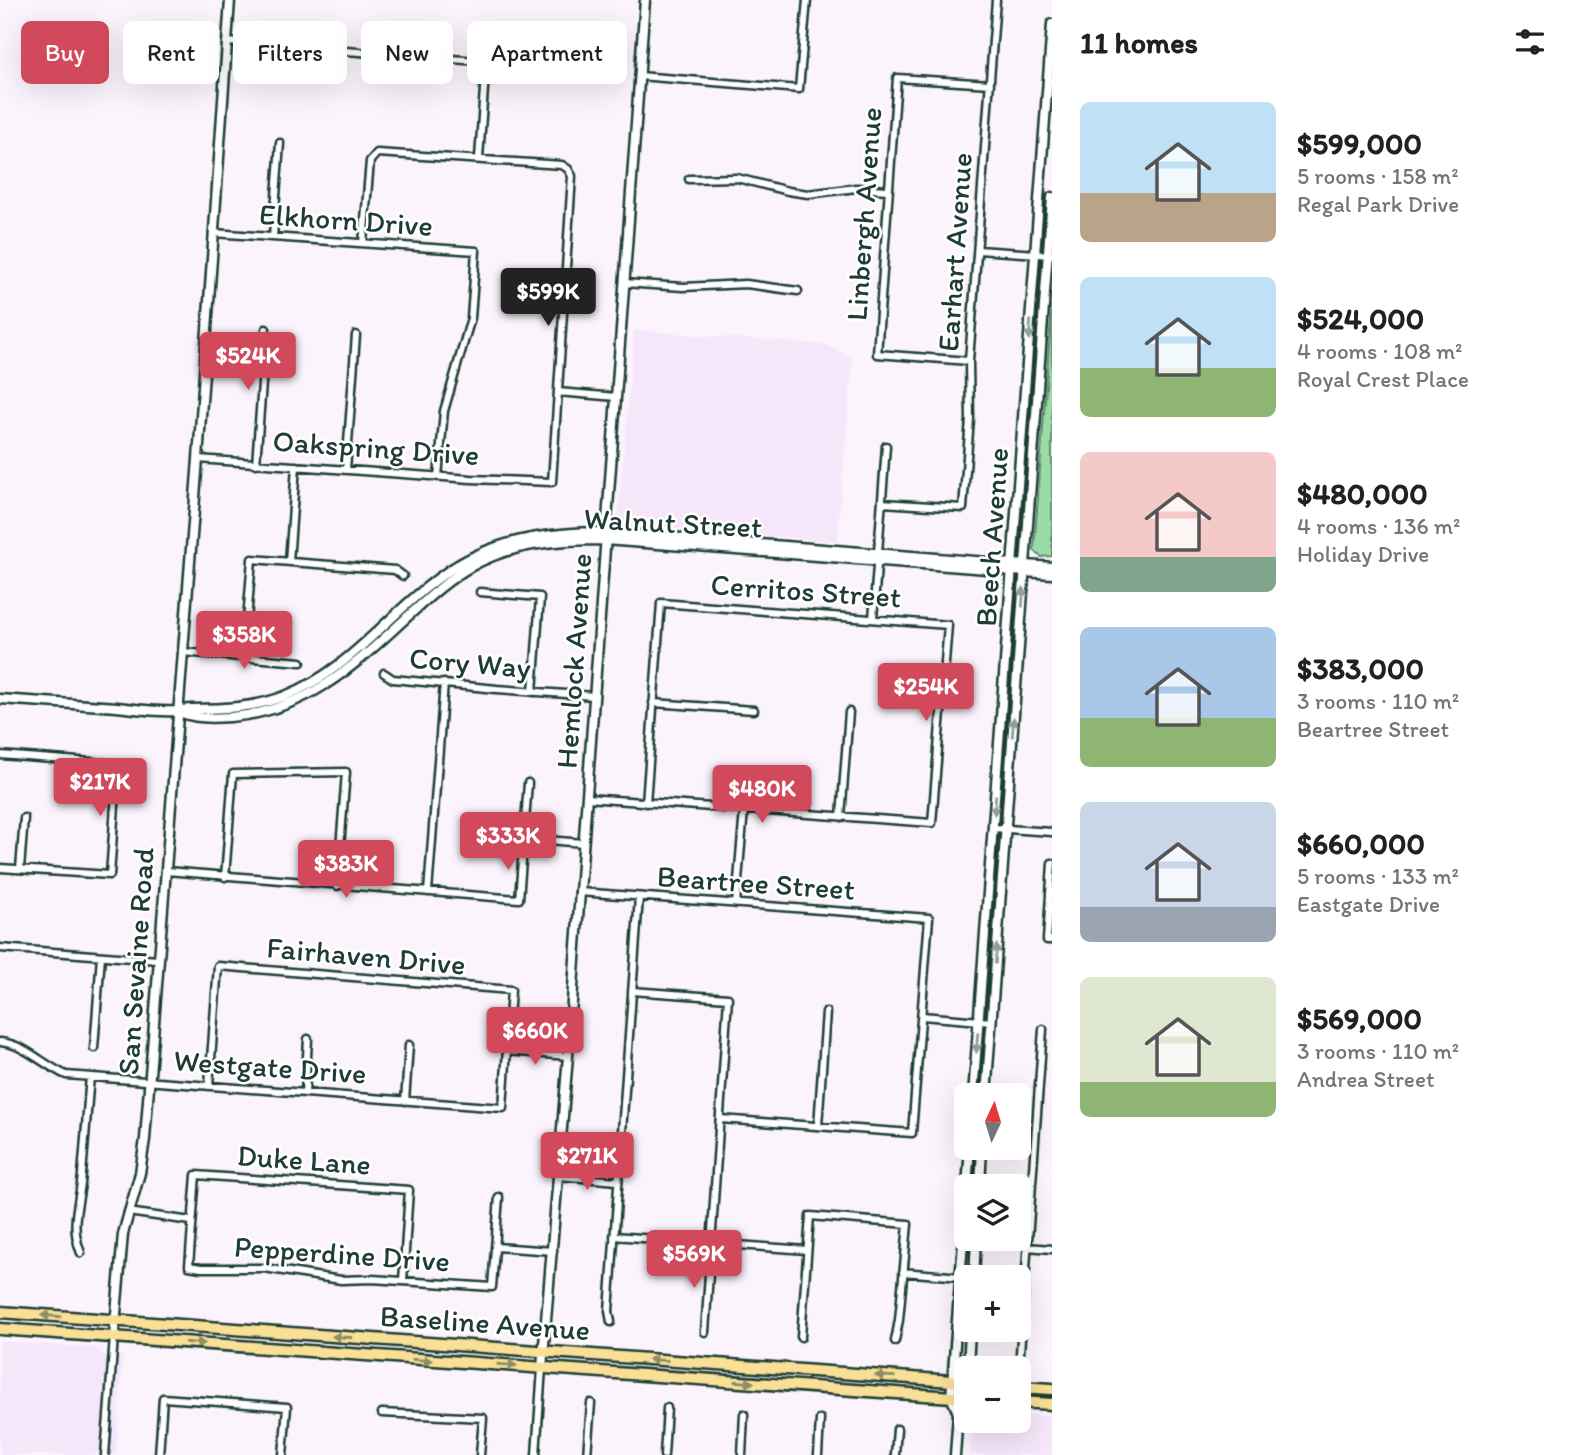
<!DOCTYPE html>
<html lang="en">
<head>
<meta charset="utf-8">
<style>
	:root { --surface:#fff; --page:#f2f2f2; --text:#202124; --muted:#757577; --accent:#d1495b }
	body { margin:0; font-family:Itim,sans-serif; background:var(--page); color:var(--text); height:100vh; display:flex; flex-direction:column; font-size:26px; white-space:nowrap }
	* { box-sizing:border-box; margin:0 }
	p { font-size:23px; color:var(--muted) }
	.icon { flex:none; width:38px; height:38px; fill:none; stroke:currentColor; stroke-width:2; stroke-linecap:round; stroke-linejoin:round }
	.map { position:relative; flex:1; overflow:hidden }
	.drawer { display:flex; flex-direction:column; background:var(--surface); width:525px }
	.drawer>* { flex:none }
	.banner { position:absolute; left:21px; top:21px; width:665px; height:63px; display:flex; gap:14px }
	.needle { width:46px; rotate:4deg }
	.controls { position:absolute; left:954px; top:1083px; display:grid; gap:14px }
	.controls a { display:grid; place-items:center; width:77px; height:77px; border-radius:10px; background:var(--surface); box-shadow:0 7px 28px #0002; font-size:35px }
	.price { position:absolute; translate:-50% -60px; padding:0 16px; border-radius:7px; background:var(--accent); color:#fff; font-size:23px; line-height:46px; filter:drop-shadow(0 2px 4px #0008) }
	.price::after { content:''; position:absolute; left:50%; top:42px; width:21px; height:16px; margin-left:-10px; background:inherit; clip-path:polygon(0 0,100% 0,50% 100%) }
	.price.active { background:#222; color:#fff }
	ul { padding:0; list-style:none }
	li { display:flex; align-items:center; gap:21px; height:175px; padding:0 28px }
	li span { display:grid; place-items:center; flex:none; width:196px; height:140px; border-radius:10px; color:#555 }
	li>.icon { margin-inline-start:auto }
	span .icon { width:84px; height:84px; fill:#fffc; stroke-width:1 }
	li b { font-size:30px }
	h2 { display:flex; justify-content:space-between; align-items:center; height:84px; padding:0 28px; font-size:30px }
	.tag { padding:0 24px; border-radius:10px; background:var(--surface); box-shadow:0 7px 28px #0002; font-size:24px; line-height:63px }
	.tag.active { background:var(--accent); color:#fff }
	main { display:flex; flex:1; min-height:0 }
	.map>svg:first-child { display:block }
	.built { fill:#f6e6fa }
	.green { fill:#9adba6; stroke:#5c8c6d; stroke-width:2 }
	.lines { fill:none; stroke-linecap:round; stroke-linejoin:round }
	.street-casing { stroke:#1f3d34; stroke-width:11 }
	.secondary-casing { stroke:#1f3d34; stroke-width:13 }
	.primary-casing { stroke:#1f3d34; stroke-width:15 }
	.street { stroke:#fff; stroke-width:6 }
	.secondary { stroke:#fff; stroke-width:8 }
	.primary { stroke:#fadf96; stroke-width:10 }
	.oneway { fill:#8f9e9a }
	.oneway2 { fill:#8c8e65 }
	.labels { text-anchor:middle; stroke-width:5; stroke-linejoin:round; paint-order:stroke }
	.street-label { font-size:30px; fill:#1f3d34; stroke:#fff }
</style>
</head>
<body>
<main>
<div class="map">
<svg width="1052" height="1455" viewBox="0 0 1052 1455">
	<rect width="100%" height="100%" fill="#fbf4fd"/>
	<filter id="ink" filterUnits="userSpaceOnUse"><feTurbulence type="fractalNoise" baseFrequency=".0143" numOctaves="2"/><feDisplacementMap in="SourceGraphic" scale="14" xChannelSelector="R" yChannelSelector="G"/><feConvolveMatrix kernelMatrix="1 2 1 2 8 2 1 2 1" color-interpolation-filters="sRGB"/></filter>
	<g filter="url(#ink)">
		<path class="built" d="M634 330 826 345 853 358 837 541 624 525 618 520Z
			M0 1341 97 1348 104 1356H123L116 1455H0Z
			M1036 1415 1052 1416V1455H970L973 1421H1018L1019 1416Z"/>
		<path class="green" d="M1052 304V556L1041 557 1034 550Z"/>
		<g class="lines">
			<g class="street-casing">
				<path id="street" d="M227 42 584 69
					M639 76 799 89 807 0
					M479 158 486 61
					M689 179 737 178 788 191 808 194 856 188 888 190
					M213 233 476 251 471 318 444 411 438 477
					M273 237 280 143
					M978 250 1052 255
					M624 283 683 287 746 284 798 291
					M969 361 877 354 897 78 990 84
					M558 392 616 397
					M198 459 471 479 552 482 572 176 568 169 562 165 377 153 370 161 363 243
					M256 464 266 329
					M346 470 356 335
					M882 503 963 508 970 419 969 361 996 0
					M289 562 296 466
					M480 592 540 597 533 692
					M873 619 886 446
					M182 652 301 662
					M244 657 252 559 395 570 403 576
					M384 673 393 679 497 689 594 696
					M653 703 754 710
					M0 755 118 764 110 875 0 868
					M587 798C702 806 817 815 932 823L948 625 661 603 646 803
					M841 817 849 712
					M993 828 1052 832
					M524 838 583 843
					M1052 863 1047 940H1052
					M20 869 24 818
					M166 871 519 899 528 783
					M225 877 233 774 346 772 337 886
					M428 892 444 683
					M579 892 929 918 912 1133 720 1119
					M736 904 744 810
					M0 948 158 960
					M632 991 728 998 705 1332
					M922 1016 992 1022
					M0 1042C25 1044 43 1065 66 1075L503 1108 511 990 218 966 209 1086
					M94 1048 101 956
					M507 1051 568 1056
					M305 1093 308 1039
					M405 1101 409 1045
					M818 1126 826 1012
					M558 1176 618 1181
					M967 1179 1031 1184
					M128 1212 191 1221
					M614 1236 807 1250
					M495 1247 553 1251
					M1027 1247 1052 1249
					M81 1253C69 1224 80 1203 82 1174 85 1142 87 1109 90 1077
					M903 1272 961 1277
					M403 1281 409 1190 196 1175 189 1266 201 1268H264L341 1280 372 1279 492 1287 499 1197
					M611 1322 609 1311 639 897
					M801 1337 810 1216 908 1224 899 1320 895 1341
					M1020 1353 1043 1029
					M382 1413 483 1418 480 1455
					M105 1455 114 1337
					M159 1455 163 1398 287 1407 283 1455
					M536 1455 542 1368
					M587 1455 591 1403
					M664 1455 667 1408
					M742 1455 744 1414
					M818 1455 820 1419
					M895 1455 897 1429"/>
			</g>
			<g class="secondary-casing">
				<path id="secondary" d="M0 699C39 702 78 704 117 707 136 709 156 712 175 711 181 711 186 709 191 709 223 709 254 708 285 696 349 671 386 616 440 577 489 540 546 532 606 532L1052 567
					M177 711C193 719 213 718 230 717 307 711 354 666 407 617 427 599 447 580 470 567 512 543 558 540 605 540L1052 574
					M973 1096 1052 24
					M986 1096 1052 197
					M967 1186 970 1148
					M980 1186 982 1148
					M974 1278 976 1239
					M114 1337 123 1234 140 1173 145 1139 198 459 230 0
					M542 1368 568 1056 645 0
					M968 1368 970 1330
					M958 1413 951 1397 966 1204
					M955 1455 958 1413 966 1399"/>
			</g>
			<g class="primary-casing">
				<path id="primary" d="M0 1312 966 1382
					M0 1329 966 1398
					M1018 1387 1052 1389
					M1018 1402 1052 1404"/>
			</g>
			<use href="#street" class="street"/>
			<use href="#secondary" class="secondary"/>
			<use href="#primary" class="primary"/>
		</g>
		<defs><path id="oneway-solid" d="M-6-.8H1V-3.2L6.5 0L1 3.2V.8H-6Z" transform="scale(1.75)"/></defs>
		<g class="oneway">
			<use href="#oneway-solid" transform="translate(1030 330) rotate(94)"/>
			<use href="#oneway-solid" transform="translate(1023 597) rotate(-86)"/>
			<use href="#oneway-solid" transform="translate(1013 727) rotate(-86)"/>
			<use href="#oneway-solid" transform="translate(995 805) rotate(94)"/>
			<use href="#oneway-solid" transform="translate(996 954) rotate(-86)"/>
			<use href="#oneway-solid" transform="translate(977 1043) rotate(94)"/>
		</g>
		<g class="oneway2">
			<use href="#oneway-solid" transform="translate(51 1316) rotate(-176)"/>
			<use href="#oneway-solid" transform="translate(342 1337) rotate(-176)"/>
			<use href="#oneway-solid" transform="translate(195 1343) rotate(4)"/>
			<use href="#oneway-solid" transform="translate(422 1360) rotate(4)"/>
			<use href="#oneway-solid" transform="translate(658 1360) rotate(-176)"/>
			<use href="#oneway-solid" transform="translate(507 1365) rotate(4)"/>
			<use href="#oneway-solid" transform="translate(885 1376) rotate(-176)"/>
			<use href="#oneway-solid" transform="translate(744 1382) rotate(4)"/>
		</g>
	</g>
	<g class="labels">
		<g class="street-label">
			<text transform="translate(864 214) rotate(-86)" y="10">Linbergh Avenue</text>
			<text transform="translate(346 220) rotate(4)" y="10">Elkhorn Drive</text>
			<text transform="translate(955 252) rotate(-86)" y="10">Earhart Avenue</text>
			<text transform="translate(376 448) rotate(4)" y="10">Oakspring Drive</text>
			<text transform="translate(673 523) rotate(3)" y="10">Walnut Street</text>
			<text transform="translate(992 537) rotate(-86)" y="10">Beech Avenue</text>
			<text transform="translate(806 591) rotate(4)" y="10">Cerritos Street</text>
			<text transform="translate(574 661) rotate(-86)" y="10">Hemlock Avenue</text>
			<text transform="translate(470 663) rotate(5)" y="10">Cory Way</text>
			<text transform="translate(756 883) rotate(4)" y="10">Beartree Street</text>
			<text transform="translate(366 956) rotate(5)" y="10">Fairhaven Drive</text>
			<text transform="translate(136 961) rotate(-86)" y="10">San Sevaine Road</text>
			<text transform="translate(270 1067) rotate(4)" y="10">Westgate Drive</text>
			<text transform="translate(304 1160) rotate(4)" y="10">Duke Lane</text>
			<text transform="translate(342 1254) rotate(4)" y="10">Pepperdine Drive</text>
			<text transform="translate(485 1323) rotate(4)" y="10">Baseline Avenue</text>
		</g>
	</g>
</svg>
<div class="controls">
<a><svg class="needle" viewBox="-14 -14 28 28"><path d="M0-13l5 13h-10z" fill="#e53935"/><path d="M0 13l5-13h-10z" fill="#757577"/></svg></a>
<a><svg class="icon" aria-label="layers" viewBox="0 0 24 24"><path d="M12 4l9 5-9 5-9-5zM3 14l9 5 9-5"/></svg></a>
<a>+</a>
<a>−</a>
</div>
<b class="price active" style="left:548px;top:328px">$599K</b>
<b class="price" style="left:248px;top:392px">$524K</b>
<b class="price" style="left:244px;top:671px">$358K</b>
<b class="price" style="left:926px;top:723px">$254K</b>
<b class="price" style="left:100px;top:818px">$217K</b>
<b class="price" style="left:762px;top:825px">$480K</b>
<b class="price" style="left:508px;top:872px">$333K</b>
<b class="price" style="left:346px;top:900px">$383K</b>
<b class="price" style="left:535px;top:1067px">$660K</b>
<b class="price" style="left:587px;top:1192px">$271K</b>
<b class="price" style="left:694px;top:1290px">$569K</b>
<div class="banner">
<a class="tag active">Buy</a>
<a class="tag">Rent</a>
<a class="tag">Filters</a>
<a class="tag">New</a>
<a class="tag">Apartment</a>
</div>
</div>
<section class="drawer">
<h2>11 homes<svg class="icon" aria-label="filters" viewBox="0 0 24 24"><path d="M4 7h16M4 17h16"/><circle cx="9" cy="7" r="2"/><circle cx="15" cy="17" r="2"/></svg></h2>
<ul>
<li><span style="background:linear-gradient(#bfe0f5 65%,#b9a48a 0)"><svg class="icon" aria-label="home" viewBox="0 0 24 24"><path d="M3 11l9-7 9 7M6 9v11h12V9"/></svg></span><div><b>$599,000</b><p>5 rooms · 158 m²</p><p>Regal Park Drive</p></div></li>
<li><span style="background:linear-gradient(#bfe0f5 65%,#8fb573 0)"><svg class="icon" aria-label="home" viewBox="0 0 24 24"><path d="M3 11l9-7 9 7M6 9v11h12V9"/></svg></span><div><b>$524,000</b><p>4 rooms · 108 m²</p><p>Royal Crest Place</p></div></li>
<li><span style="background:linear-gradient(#f6c9c9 75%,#7fa58c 0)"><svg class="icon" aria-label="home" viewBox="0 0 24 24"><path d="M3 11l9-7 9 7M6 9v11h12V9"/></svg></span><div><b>$480,000</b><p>4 rooms · 136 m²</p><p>Holiday Drive</p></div></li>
<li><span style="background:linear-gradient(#a9c7e8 65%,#8fb573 0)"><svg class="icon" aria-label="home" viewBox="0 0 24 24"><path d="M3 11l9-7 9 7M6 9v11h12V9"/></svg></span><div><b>$383,000</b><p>3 rooms · 110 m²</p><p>Beartree Street</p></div></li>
<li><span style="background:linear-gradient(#c9d6e8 75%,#9aa5b1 0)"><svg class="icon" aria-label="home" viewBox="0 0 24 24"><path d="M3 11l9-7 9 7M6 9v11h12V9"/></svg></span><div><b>$660,000</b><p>5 rooms · 133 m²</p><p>Eastgate Drive</p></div></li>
<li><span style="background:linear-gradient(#dfe7d0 75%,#8fb573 0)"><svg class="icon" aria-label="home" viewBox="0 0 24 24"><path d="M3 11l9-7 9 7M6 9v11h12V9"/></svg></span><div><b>$569,000</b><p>3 rooms · 110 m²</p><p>Andrea Street</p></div></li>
</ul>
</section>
</main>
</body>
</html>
